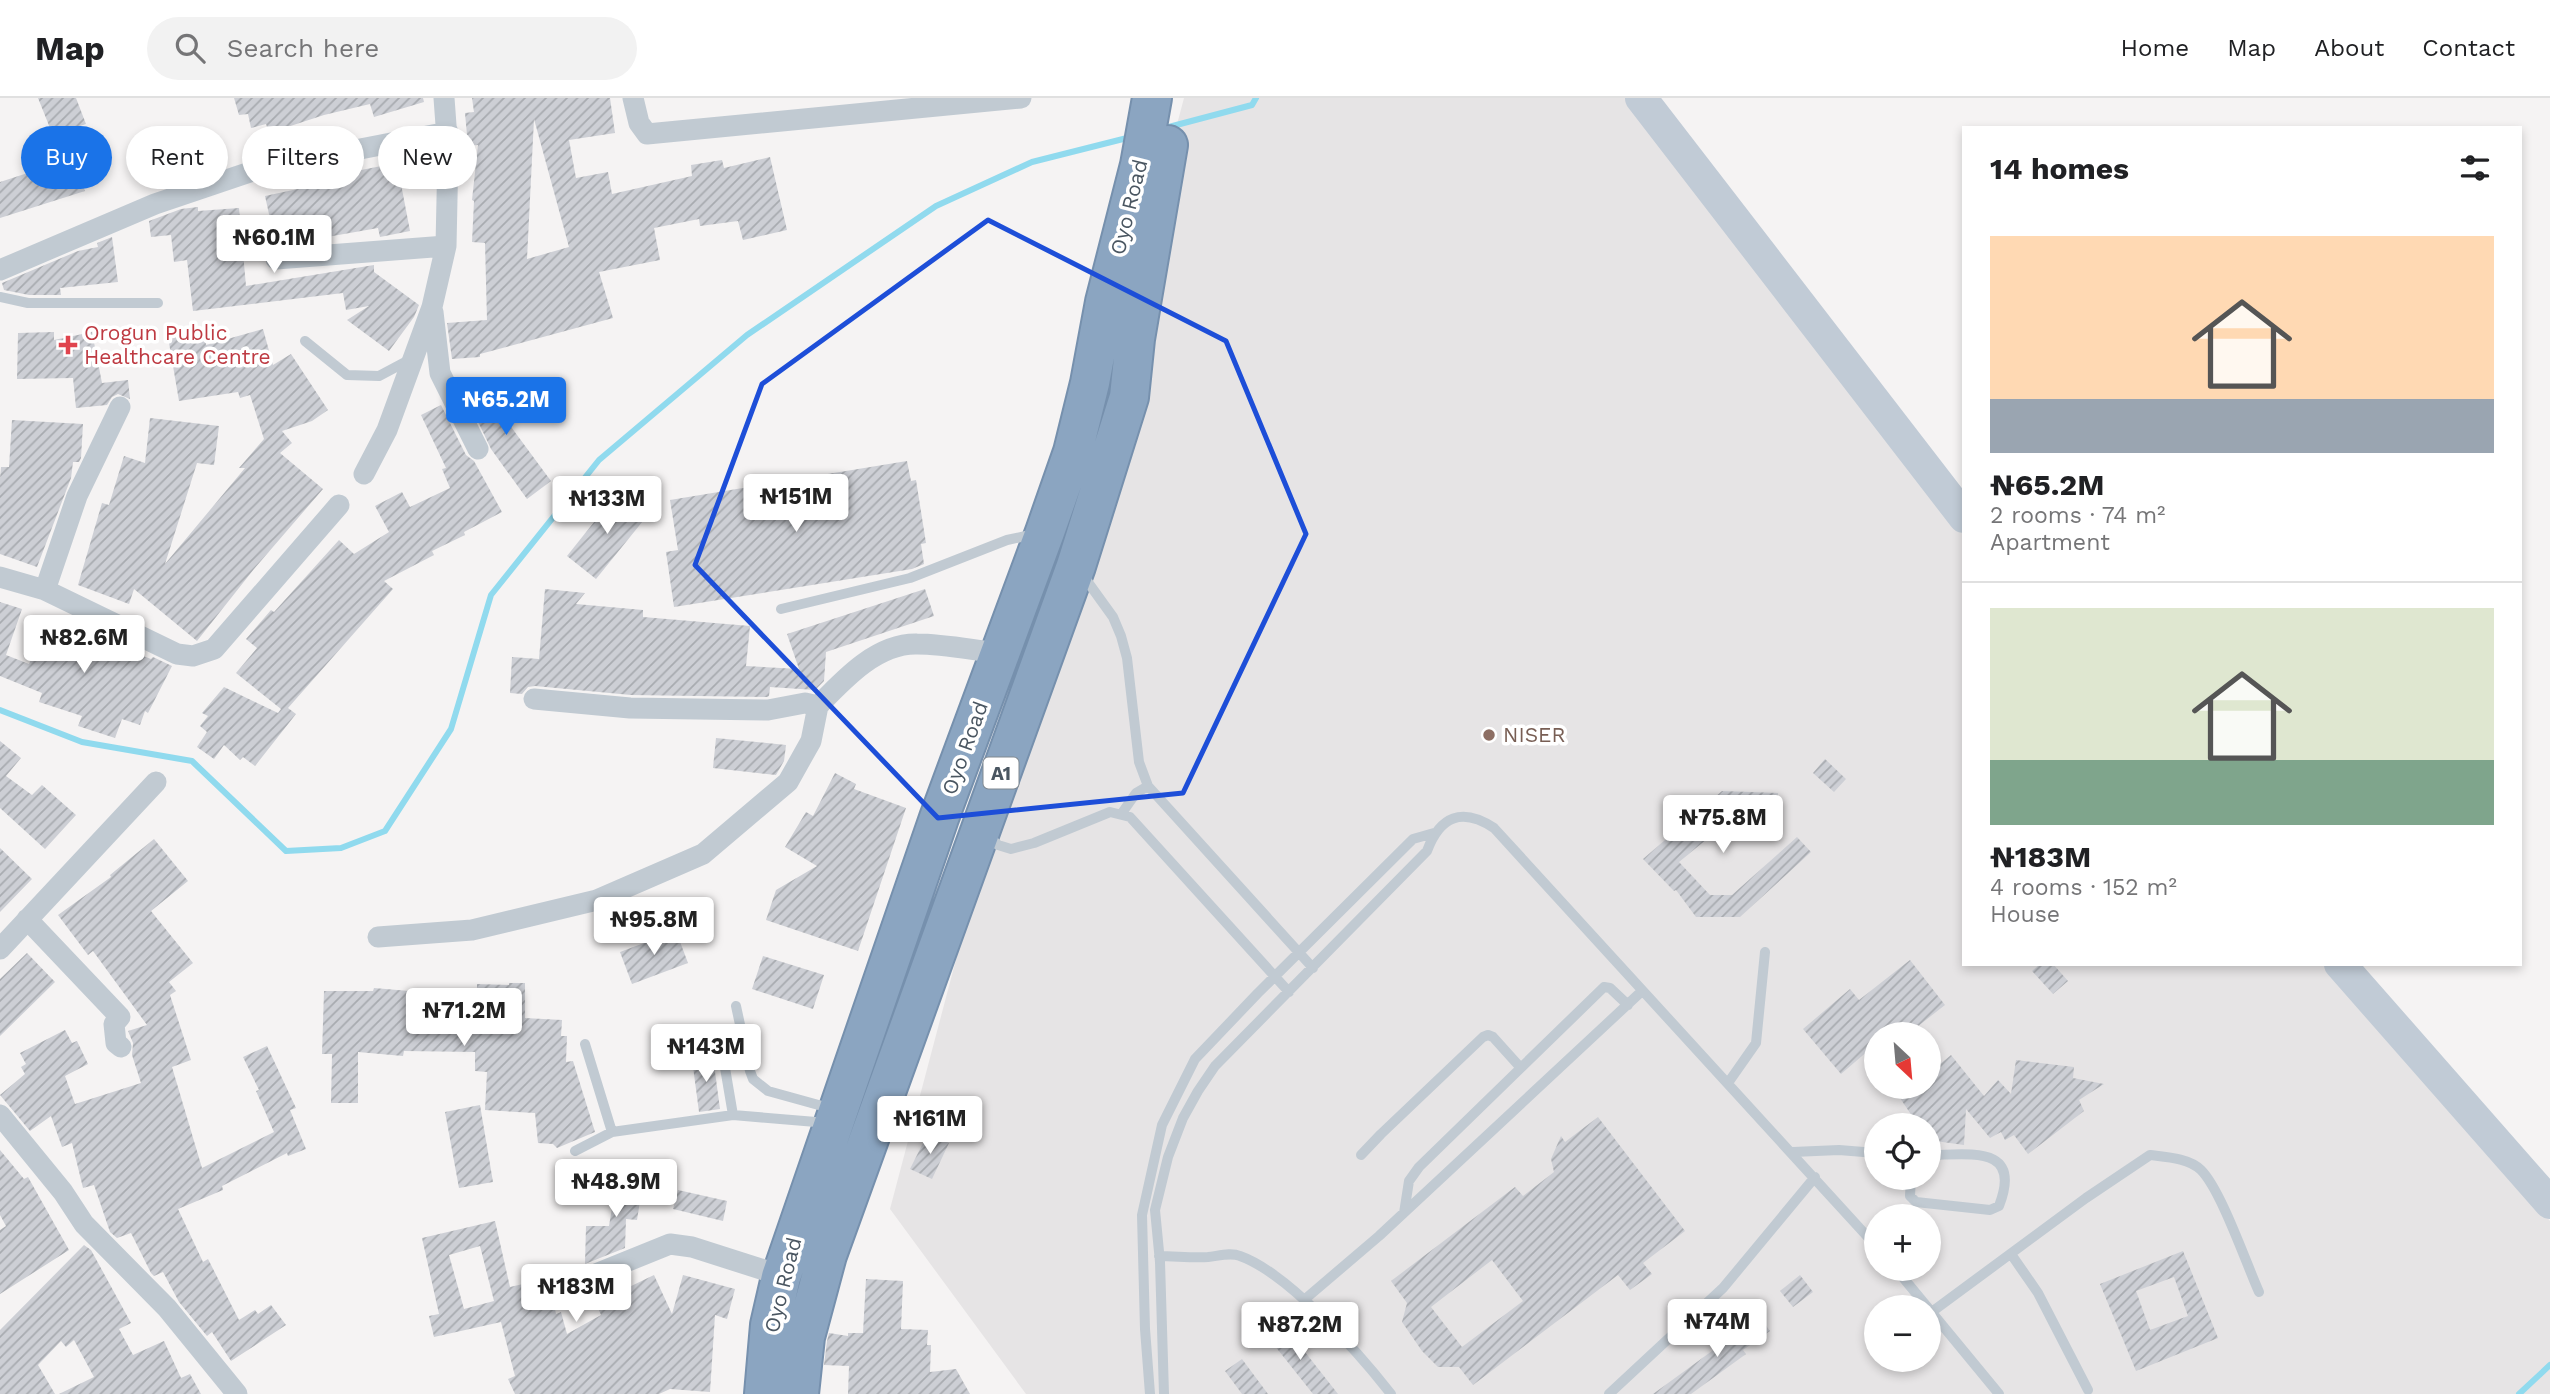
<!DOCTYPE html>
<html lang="en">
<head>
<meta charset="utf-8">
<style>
	:root { --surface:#fff; --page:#f2f2f2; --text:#202124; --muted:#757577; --line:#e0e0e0; --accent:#1a73e8 }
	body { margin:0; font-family:"Work Sans",sans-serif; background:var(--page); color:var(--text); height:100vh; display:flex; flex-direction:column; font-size:26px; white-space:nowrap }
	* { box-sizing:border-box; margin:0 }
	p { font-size:23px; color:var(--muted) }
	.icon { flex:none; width:38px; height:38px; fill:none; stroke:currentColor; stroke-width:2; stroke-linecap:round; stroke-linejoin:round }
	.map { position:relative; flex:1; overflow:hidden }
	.panel { position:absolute; left:1962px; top:28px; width:560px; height:840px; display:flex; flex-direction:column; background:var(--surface); border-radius:0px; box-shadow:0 4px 10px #0003 }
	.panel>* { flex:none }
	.hud { position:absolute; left:21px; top:28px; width:665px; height:63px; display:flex; gap:14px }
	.needle { width:46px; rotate:154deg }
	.controls { position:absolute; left:1864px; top:924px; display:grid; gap:14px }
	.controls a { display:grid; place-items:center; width:77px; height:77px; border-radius:50%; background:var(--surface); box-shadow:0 4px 10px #0003; font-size:35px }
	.price { position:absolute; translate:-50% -60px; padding:0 16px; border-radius:7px; background:#fff; color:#222; font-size:23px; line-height:46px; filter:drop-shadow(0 2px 4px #0008) }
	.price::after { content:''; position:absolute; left:50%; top:42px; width:21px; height:16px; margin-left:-10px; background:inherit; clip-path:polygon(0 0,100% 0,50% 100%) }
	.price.selected { background:var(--accent); color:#fff }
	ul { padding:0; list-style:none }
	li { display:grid; align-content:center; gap:14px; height:371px; padding:0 28px }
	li+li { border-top:2px solid var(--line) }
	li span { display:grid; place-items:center; height:217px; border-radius:0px; color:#555 }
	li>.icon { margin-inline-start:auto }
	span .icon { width:126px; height:126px; fill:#fffc; stroke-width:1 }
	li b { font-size:30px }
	h2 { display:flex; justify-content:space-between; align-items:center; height:84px; padding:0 28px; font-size:30px }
	.chip { padding:0 24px; border-radius:32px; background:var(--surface); box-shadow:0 4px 10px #0003; font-size:24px; line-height:63px }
	.chip.selected { background:var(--accent); color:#fff }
	header { display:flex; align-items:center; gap:42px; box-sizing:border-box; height:98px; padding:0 35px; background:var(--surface); border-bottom:2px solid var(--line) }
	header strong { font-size:33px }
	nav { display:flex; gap:38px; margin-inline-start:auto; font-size:24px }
	.search { width:490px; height:63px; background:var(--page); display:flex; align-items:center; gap:18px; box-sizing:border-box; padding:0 24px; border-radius:38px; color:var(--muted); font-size:26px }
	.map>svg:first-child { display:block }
	.education { fill:#e6e4e5; fill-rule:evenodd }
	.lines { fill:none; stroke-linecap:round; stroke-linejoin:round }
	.stream { stroke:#90daee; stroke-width:6 }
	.building { fill:url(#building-hatch); fill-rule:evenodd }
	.highway-casing { stroke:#7690ad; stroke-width:42 }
	.lane { stroke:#c1cad2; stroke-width:10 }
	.street { stroke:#c1cad2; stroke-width:21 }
	.secondary { stroke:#c1cbd6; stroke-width:32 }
	.highway { stroke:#8ba5c1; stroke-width:38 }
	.marked { fill:none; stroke:#1d4ed8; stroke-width:5; stroke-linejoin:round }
	.health-dot { fill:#e0444e; stroke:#fff; stroke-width:2.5 }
	.education-dot { fill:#8d6e63; stroke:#fff; stroke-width:2.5 }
	.labels { text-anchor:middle; stroke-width:7; stroke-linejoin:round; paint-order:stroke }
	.shield { fill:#fff; stroke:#808990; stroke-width:2 }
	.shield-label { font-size:19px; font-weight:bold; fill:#4a5661 }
	.street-label { font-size:21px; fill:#4a5661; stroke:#fff }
	.health-label { font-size:21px; fill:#be3a42; stroke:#fff; text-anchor:start }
	.education-label { font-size:21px; fill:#785e54; stroke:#fff; text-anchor:start }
</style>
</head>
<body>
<header>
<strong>Map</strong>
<div class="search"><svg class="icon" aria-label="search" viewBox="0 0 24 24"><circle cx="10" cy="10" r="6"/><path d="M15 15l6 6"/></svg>Search here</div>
<nav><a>Home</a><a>Map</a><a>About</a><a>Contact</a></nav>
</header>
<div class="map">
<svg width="2550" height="1296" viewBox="0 0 2550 1296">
	<defs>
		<pattern id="building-hatch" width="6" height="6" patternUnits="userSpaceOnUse" patternTransform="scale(1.75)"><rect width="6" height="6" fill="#cdcfd5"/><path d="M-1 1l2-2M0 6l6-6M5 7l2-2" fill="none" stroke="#a8abb0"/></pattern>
	</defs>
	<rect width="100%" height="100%" fill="#f5f3f3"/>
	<path class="education" d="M1184 0H1630L1963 407 1964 866H2340L2550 1123V1296H1026L890 1111ZM1876 936H1928V989H1876ZM1876 1027H1928V1080H1876ZM1876 1118H1928V1171H1876ZM1876 1209H1928V1262H1876Z"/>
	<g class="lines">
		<path class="stream" d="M1165 30 1252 7 1256 0
			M0 612 82 644 192 663 286 753 341 750 385 733 451 631 491 497 599 362 747 237 936 108 1032 64 1131 39
			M2519 1296 2550 1267"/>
	</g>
	<path class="building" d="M38 0H76L86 26 68 32 72 41 56 45Z
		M234 0H423L424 4 374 19 370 6 324 17 269 35 266 26 251 30 248 16 239 17Z
		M472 0H610L615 35 569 42 576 80 608 74 612 96 692 78 691 67 722 62 724 70 770 59 787 132 743 142 738 123 700 128 699 121 654 130 660 162 599 174 613 220 480 256V259L452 261 447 225 487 222 485 145 472 144 474 103 472 102 478 47 468 48 465 15 474 14ZM534 21 569 149 527 161Z
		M74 60 85 93 0 120V84Z
		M355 65 356 73 397 65 410 133 380 139 378 130 276 148 265 98 335 83 338 81 335 69Z
		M198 109V113L239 110 246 188 374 167V174L419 207 414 219 389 253 347 222 369 208 346 212 343 195 193 213 187 162 174 164 171 137 151 139 149 123 181 111Z
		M112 139 118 184 60 190 61 197H29L4 192 2 185 78 153 98 149 97 145Z
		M263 231 273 267 291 256 328 312 312 323 282 333 292 345 280 355 323 391 254 471 197 543 134 491 129 506 78 487 102 405 109 407 124 358 145 365 150 320 219 328 214 367 197 365 165 466 245 370H239L264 341 250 297 240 300 238 294 179 303 168 239 204 233 206 247Z
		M54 234V242L92 234 102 285 128 282 130 301 118 296 112 299 107 307 76 310 73 280 17 281 18 235Z
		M502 281 518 317 506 322 551 383 527 401 491 351 465 296Z
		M441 307 466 357 474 363 502 414 464 434 465 437 432 453 434 457 384 483 393 491 288 610 296 616 255 668 243 659 240 662 224 647 214 661 197 649 207 634 200 628 208 618 202 615 224 589 278 615 281 611 236 575 257 550 246 541 271 512 274 514 339 442 354 456 389 434 375 408 402 394 410 409 450 390 442 371 446 370 421 317Z
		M12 322 83 326 81 360 79 364H73L71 380 37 469 0 456V380L1 369H9Z
		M907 363 911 383 916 382 926 445 921 446 924 466 912 471 674 509 666 454 678 452 670 402Z
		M618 394 647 418 596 481 567 458Z
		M545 491 585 495 576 506 643 512V519L750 528 746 568 799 571 787 536 925 491 934 518 826 554 824 583 815 592 770 589 769 598 767 599 631 597 535 588 528 589 522 596 510 595 512 559 539 561Z
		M0 504 22 511 6 557 29 566 46 525 114 547 151 561 153 559 172 568 148 615 145 613 140 627 122 621 115 640 78 628 82 618 39 604 42 595 0 578Z
		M716 640 786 647 784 663 776 677 713 670Z
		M0 643 21 660 6 678 32 697 42 687 76 717 45 751 0 710Z
		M1825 661 1846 681 1834 694 1813 675Z
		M835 675 856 686 854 691 906 710 858 853 766 822 776 792 817 768 785 749 806 714 813 718Z
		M1722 693 1778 695 1777 721 1735 718 1679 764 1710 797H1732L1797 739 1811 754 1740 819H1696L1676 792 1674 793 1643 761Z
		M154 741 188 783 151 813 193 865 169 884 176 893 170 897 191 962 172 969 202 1070 274 1034 256 993 259 992 243 959 267 948 296 1010 290 1012 306 1051 288 1058 287 1055 222 1088 223 1092 178 1111 203 1164 208 1161 239 1222 255 1212 258 1216 271 1207 286 1227 231 1263 212 1234 207 1238 179 1204 163 1174 154 1178 151 1175 131 1135 117 1140 110 1134 94 1087 83 1090 72 1045 62 1049 51 1018 30 1033 0 997 25 976 21 969 26 966 20 955 65 932 72 945 77 943 88 966 65 978 75 1006 141 985 132 957 133 945 128 933 147 927 93 853 88 857 58 817 111 779 110 777Z
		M0 750 32 781 0 814Z
		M676 833 688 865 632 886 620 854Z
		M27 855 55 884 0 938V881Z
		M763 858 824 877 813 911 752 891Z
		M1910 862 1945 907 1908 936H1876V946L1841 976 1803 931 1850 891 1859 902Z
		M2040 866H2053L2068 883 2053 896 2032 873Z
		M509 885H525V920L562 922 561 938H567L566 964 573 963 595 1034 557 1050 553 1046 538 1045 535 1015 485 1012 487 974 475 973V954L404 953 403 958 358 954V1005H331L332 956H322L324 893H373L374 890 421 894H477V886L509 887Z
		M1951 957 1984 998 1998 982 2011 996 2016 962 2074 969 2073 980 2104 986 2079 1002 2084 1013 2028 1056 2014 1037 2005 1042 2001 1034 1990 1040 1966 1011 1964 1047 1928 1042V1027H1918L1900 1000 1913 989H1928V976Z
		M713 959 720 1011 699 1014 692 961Z
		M480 1007 493 1084 459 1090 445 1014Z
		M1598 1019 1685 1133 1643 1165 1652 1176 1630 1192 1618 1177 1473 1287 1459 1269H1438L1422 1253 1402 1224 1407 1205 1391 1183 1515 1089 1523 1098 1554 1074 1551 1061 1561 1038 1565 1044ZM1492 1162 1523 1203 1462 1249 1431 1209Z
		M928 1035 949 1045 932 1081 910 1071Z
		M0 1052 24 1081 28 1079 69 1152 0 1196V1132L6 1128 0 1117Z
		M618 1074 644 1078 637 1122 626 1121 625 1150 585 1166 586 1128H609Z
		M678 1092 727 1103 723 1123 673 1111Z
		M495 1123 510 1189 549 1180 556 1216 561 1214 567 1236 601 1217 596 1205 654 1177 672 1216 683 1177 735 1191 727 1221 715 1217 710 1294 670 1291 659 1296H515L508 1281 515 1278 501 1224 434 1239 429 1218 439 1216 422 1140ZM480 1148 494 1203 464 1211 449 1157Z
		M84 1147 91 1152 131 1225 119 1231 133 1257 164 1243 181 1280 190 1276 201 1296H59L94 1279 74 1242 66 1249 61 1243 38 1267 55 1296H0V1232Z
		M2183 1153 2218 1240 2136 1273 2100 1186ZM2174 1179 2188 1218 2150 1232 2136 1193Z
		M1800 1177 1813 1194 1793 1209 1780 1193Z
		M866 1181 903 1183 901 1231 928 1232 927 1247H931L930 1274 956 1271 970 1296H848L849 1268 824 1267 827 1243 829 1235 848 1238V1235H863Z
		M1756 1214 1770 1233 1743 1252 1746 1256 1691 1296H1653L1745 1229 1741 1224Z
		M1283 1226 1338 1296H1313L1267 1238Z
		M1242 1261 1268 1296H1242L1225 1273Z"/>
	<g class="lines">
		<g class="highway-casing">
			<path id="highway" d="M764 1296 770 1227 781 1179 939 720 1045 434 1073 354 1090 285 1105 204 1140 67 1152 0
				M799 1296 805 1239 827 1157 1076 468 1129 299 1135 241 1168 47"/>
		</g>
		<path class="lane" d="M0 199 28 205H158
			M305 243 347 277 379 278 411 261
			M1082 476 1113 519 1121 538 1127 560 1139 664 1148 688 1313 870
			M781 511 910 480 1007 442 1035 436
			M1122 715 1136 695 1148 688
			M987 737 998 747 1011 751 1034 745 1110 714 1130 719 1289 894
			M736 908 750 973 753 981 768 993 833 1011
			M585 946 612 1034
			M724 964 733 1017
			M1728 985 1756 945 1765 854
			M575 1053 612 1034 733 1017 828 1025
			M1793 1054 1839 1052 1876 1055
			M1361 1057 1381 1036 1483 939 1488 937 1493 939 1520 969
			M1911 1080 1910 1098 1916 1104 1990 1112 1999 1108C2023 1046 1969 1057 1928 1057
			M1404 1115 1409 1083 1419 1069 1604 889 1610 890 1628 907
			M2011 1156 2038 1195 2088 1292
			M1159 1158C1175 1158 1192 1160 1208 1159 1218 1158 1231 1154 1240 1158 1288 1175 1359 1255 1391 1296
			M1896 1171 1999 1296
			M1304 1202 1379 1138 1642 893
			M1933 1213 2086 1100 2150 1057C2166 1059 2189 1060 2201 1072 2221 1092 2246 1165 2259 1194
			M1150 1296 1145 1231 1142 1117 1162 1027 1195 961 1258 895 1413 741 1434 735
			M1164 1296 1160 1164 1155 1112 1168 1059 1183 1020 1198 993 1215 968 1427 753C1440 718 1462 709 1494 730L1876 1148
			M1609 1296 1723 1190 1815 1079"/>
		<path class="street" d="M633 0 639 25 647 36 1021 0
			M276 161 446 148
			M0 172 155 106 262 70 448 34
			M433 214 440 275 478 351
			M364 376 387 332 432 209 446 148 448 54 444 0
			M0 479 45 492 177 556 193 558 214 551 339 407
			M45 492 77 398 120 309
			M534 601 630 610 768 612 805 605 818 608C844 581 877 545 917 546 944 546 972 552 999 555
			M27 821 120 919 114 926 116 945 121 949
			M378 839 472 832 597 802 703 756 788 684 811 643 818 608
			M0 851 156 684
			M0 1017 63 1094 84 1126 167 1210 237 1296
			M576 1184 670 1146 692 1149 789 1180"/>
		<path class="secondary" d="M1641 0 1964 419
			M2340 866 2550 1105"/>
		<use href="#highway" class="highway"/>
	</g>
	<path class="marked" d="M988 122 1226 243 1306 436 1183 695 938 720 695 467 762 286Z"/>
	<path class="health-dot" d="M64.5 236.5h7v7h7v7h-7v7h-7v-7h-7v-7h7z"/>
	<circle class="education-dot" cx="1489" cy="637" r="7"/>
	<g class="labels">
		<rect class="shield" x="983.5" y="659.5" width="35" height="31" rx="5"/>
		<g class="shield-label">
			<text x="1001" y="682">A1</text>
		</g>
		<g class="street-label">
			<text transform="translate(1129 109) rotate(-76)" y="7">Oyo Road</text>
			<text transform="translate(965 650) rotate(-70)" y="7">Oyo Road</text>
			<text transform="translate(783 1187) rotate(-76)" y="7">Oyo Road</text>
		</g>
		<g class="health-label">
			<text x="84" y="242">Orogun Public<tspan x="84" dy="24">Healthcare Centre</tspan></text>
		</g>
		<g class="education-label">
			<text x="1503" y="644">NISER</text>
		</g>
	</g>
</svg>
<div class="controls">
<a><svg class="needle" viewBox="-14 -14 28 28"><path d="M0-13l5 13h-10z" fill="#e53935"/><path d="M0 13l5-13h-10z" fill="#757577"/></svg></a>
<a><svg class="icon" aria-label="locate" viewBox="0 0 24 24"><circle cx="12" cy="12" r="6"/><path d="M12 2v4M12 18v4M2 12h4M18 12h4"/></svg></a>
<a>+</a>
<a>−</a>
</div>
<b class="price" style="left:274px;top:177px">₦60.1M</b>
<b class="price selected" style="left:506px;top:339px">₦65.2M</b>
<b class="price" style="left:796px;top:436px">₦151M</b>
<b class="price" style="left:607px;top:438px">₦133M</b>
<b class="price" style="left:84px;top:577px">₦82.6M</b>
<b class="price" style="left:1723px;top:757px">₦75.8M</b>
<b class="price" style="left:654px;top:859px">₦95.8M</b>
<b class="price" style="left:464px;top:950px">₦71.2M</b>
<b class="price" style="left:706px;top:986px">₦143M</b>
<b class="price" style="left:930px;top:1058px">₦161M</b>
<b class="price" style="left:616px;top:1121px">₦48.9M</b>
<b class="price" style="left:576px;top:1226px">₦183M</b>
<b class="price" style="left:1717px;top:1261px">₦74M</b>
<b class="price" style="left:1300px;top:1264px">₦87.2M</b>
<div class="hud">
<a class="chip selected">Buy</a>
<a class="chip">Rent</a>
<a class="chip">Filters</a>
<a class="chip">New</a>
</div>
<section class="panel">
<h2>14 homes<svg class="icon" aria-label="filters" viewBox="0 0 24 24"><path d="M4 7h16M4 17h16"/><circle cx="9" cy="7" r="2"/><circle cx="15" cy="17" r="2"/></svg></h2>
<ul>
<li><span style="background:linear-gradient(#ffd9b3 75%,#9aa5b1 0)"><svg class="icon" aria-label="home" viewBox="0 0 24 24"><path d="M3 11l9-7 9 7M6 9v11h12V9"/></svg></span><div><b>₦65.2M</b><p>2 rooms · 74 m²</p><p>Apartment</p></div></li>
<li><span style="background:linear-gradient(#dfe7d0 70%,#7fa58c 0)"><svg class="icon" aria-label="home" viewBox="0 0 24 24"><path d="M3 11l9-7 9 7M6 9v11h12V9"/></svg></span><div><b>₦183M</b><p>4 rooms · 152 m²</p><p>House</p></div></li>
</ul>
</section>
</div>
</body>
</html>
